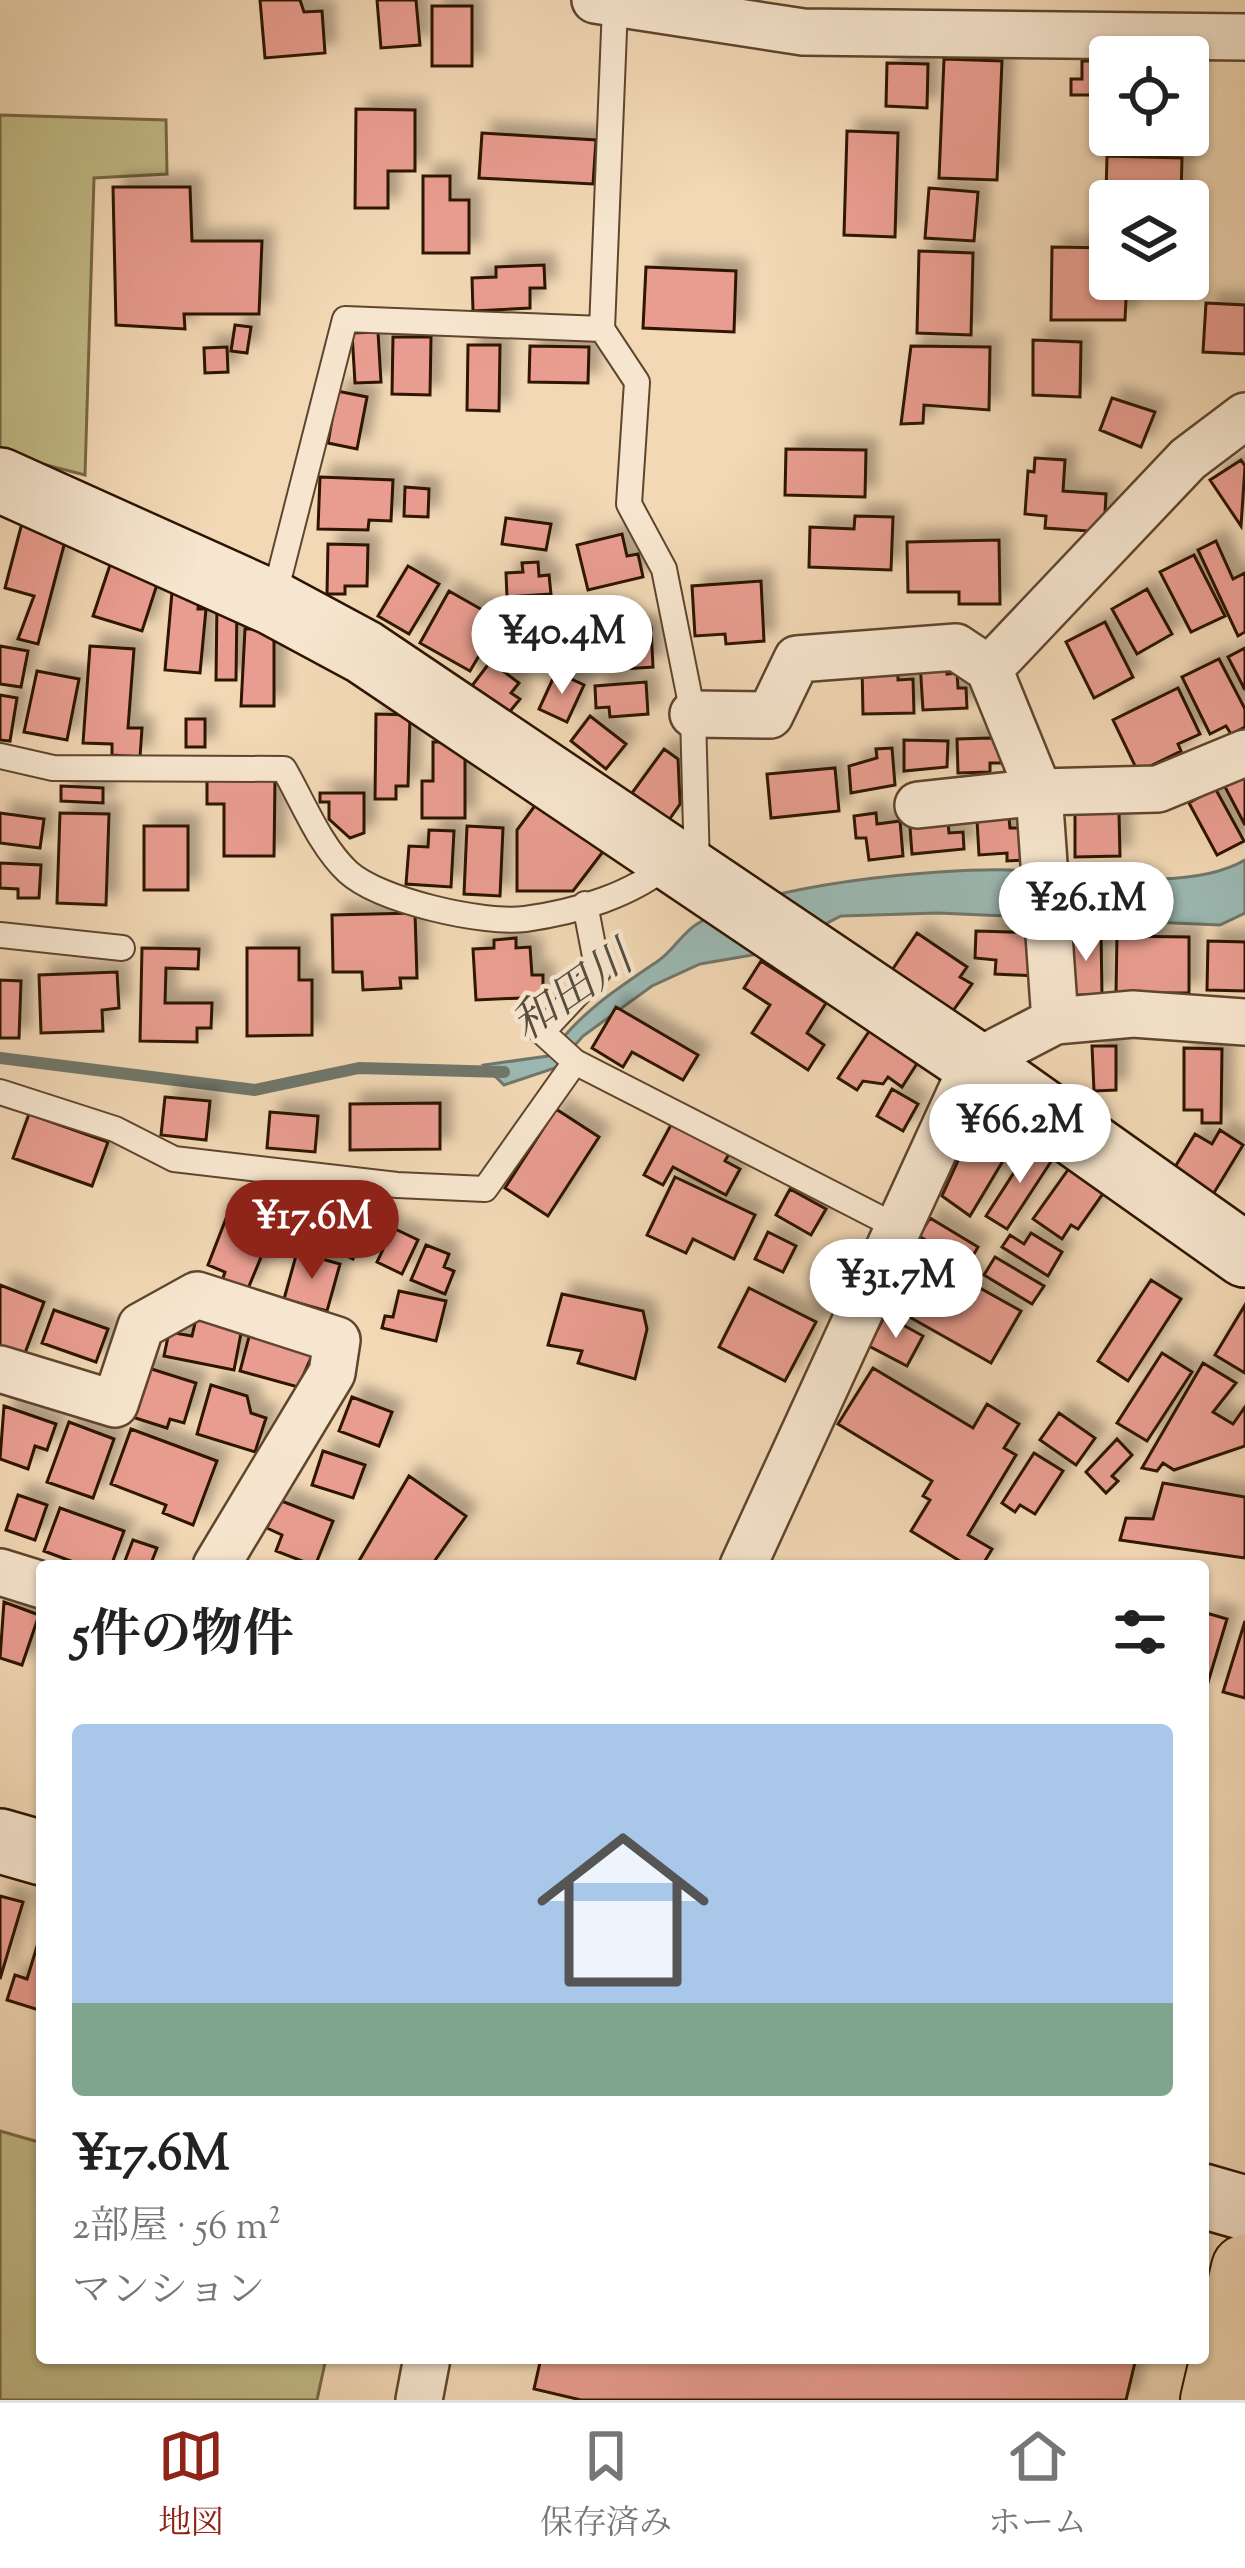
<!DOCTYPE html>
<html lang="ja">
<head>
<meta charset="utf-8">
<style>
	:root { --surface:#fff; --page:#f6f6f6; --text:#222; --muted:#767676; --line:#e0e0e0; --accent:#8f2418 }
	body { margin:0; font-family:"Sorts Mill Goudy","Noto Serif JP",serif; background:var(--page); color:var(--text); height:100vh; display:flex; flex-direction:column; font-size:45px; white-space:nowrap }
	* { box-sizing:border-box; margin:0 }
	p { font-size:39px; color:var(--muted) }
	.icon { flex:none; width:66px; height:66px; fill:none; stroke:currentColor; stroke-width:2; stroke-linecap:round; stroke-linejoin:round }
	.map { position:relative; flex:1; overflow:hidden }
	.side { position:absolute; left:36px; top:1560px; width:1173px; height:804px; display:flex; flex-direction:column; background:var(--surface); border-radius:12px; box-shadow:0 3px 9px #0004 }
	.side>* { flex:none }
	.fabs { position:absolute; left:1089px; top:36px; display:grid; gap:24px }
	.fabs a { display:grid; place-items:center; width:120px; height:120px; border-radius:12px; background:var(--surface); box-shadow:0 3px 9px #0004; font-size:60px }
	.price { position:absolute; translate:-50% -102px; padding:0 27px; border-radius:42px; background:#fff; color:#222; font-size:39px; line-height:78px; filter:drop-shadow(0 3px 6px #0008) }
	.price::after { content:''; position:absolute; left:50%; top:72px; width:36px; height:27px; margin-left:-18px; background:inherit; clip-path:polygon(0 0,100% 0,50% 100%) }
	.price.active { background:var(--accent); color:#fff }
	ul { padding:0; list-style:none }
	li { display:grid; align-content:center; gap:24px; height:636px; padding:0 36px }
	li+li { border-top:3px solid var(--line) }
	li span { display:grid; place-items:center; height:372px; border-radius:12px; color:#555 }
	li>.icon { margin-inline-start:auto }
	span .icon { width:216px; height:216px; fill:#fffc; stroke-width:1 }
	li b { font-size:51px }
	h2 { display:flex; justify-content:space-between; align-items:center; height:144px; padding:0 36px; font-size:51px }
	.tab-bar { display:flex; justify-content:space-around; align-items:center; height:168px; border-top:3px solid var(--line); background:var(--surface); font-size:33px; color:var(--muted) }
	.tab-bar a { display:grid; justify-items:center; gap:6px }
	.tab-bar .active { color:var(--accent) }
	.map>svg:first-child { display:block }
	.green { fill:#c2bc88; stroke:#786844; stroke-width:3 }
	.water { fill:#9cb9b3; stroke:#70776b; stroke-width:3 }
	.lines { fill:none; stroke-linecap:round; stroke-linejoin:round }
	.stream { stroke:#70776b; stroke-width:12 }
	.building { fill:#e99d90; stroke:#2e1400; stroke-width:3; filter:url(#shadow) }
	.lane-casing { stroke:#5f452d; stroke-width:28 }
	.street-casing { stroke:#5f452d; stroke-width:50 }
	.secondary-casing { stroke:#2e1400; stroke-width:68 }
	.highway-casing { stroke:#2e1400; stroke-width:70 }
	.lane { stroke:#f7e6cf; stroke-width:24 }
	.street { stroke:#f7e6cf; stroke-width:45 }
	.secondary { stroke:#f7e6cf; stroke-width:63 }
	.highway { stroke:#f2d8b5; stroke-width:66 }
	.labels { text-anchor:middle; stroke-width:9; stroke-linejoin:round; paint-order:stroke }
	.water-label { font-size:45px; font-style:italic; fill:#544e3f; stroke:#f7e6cf }
</style>
</head>
<body>
<div class="map">
<svg width="1245" height="2400" viewBox="0 0 1245 2400">
	<defs>
		<filter id="shadow"><feDropShadow dx="11" dy="-11" stdDeviation="6" flood-color="#0004"/></filter>
	</defs>
	<rect width="100%" height="100%" fill="#f2d8b5"/>
	<filter id="stains"><feTurbulence type="fractalNoise" baseFrequency=".00167" numOctaves="4"/><feColorMatrix values="0 0 0 0 .2 0 0 0 0 .09 0 0 0 0 .02 0 0 0 .5 -.17"/></filter>
	<radialGradient id="worn" r=".72"><stop offset=".6" stop-color="#630" stop-opacity="0"/><stop offset="1" stop-color="#630" stop-opacity=".3"/></radialGradient>
	<path class="green" d="M0 115 166 120 167 174 94 178 85 475 0 453Z
		M0 2131 42 2143V2358H326L317 2400H0Z"/>
	<path class="water" d="M1245 860V913L1220 925 938 913 841 916 770 952 700 964 652 986 583 1036 555 1068 504 1085 484 1065 548 1056C581 1012 612 992 658 961 673 951 682 933 697 924 761 884 935 868 1011 870 1078 873 1186 894 1245 860Z"/>
	<g class="lines">
		<path class="stream" d="M0 1058 255 1090 359 1068 504 1072"/>
	</g>
	<path class="building" d="M260 0H300L304 12 322 11 325 53 265 58Z
		M377 0H416L420 45 381 48Z
		M432 6H472V66H432Z
		M944 59 1002 61 997 180 939 178Z
		M1082 61H1110V95H1071V79H1082Z
		M887 63 928 64 927 108 886 106Z
		M356 109 415 110V171H388V208H355Z
		M847 131 898 133 895 237 844 235Z
		M482 133 596 140 593 184 479 178Z
		M1107 156 1182 158 1181 197 1106 195Z
		M423 176H450V200H469V253H423Z
		M113 187H190L192 241H262L259 314H184L185 329 116 325Z
		M929 188 978 192 974 241 925 238Z
		M1052 247 1110 248V279H1127L1125 320H1051Z
		M919 251 973 253 971 335 917 333Z
		M544 265 545 288H530V308L473 311 472 278 496 277V267Z
		M646 267 736 271 734 332 643 328Z
		M1206 303 1245 305V354L1203 352Z
		M235 325 251 327 247 353 231 351Z
		M378 332 381 382 355 383 352 333Z
		M393 337H431L430 395 392 394Z
		M1033 340 1081 342 1080 397 1033 395Z
		M468 345H500L499 411 467 410Z
		M530 346 589 347 588 383 529 382Z
		M911 346 990 347 989 410 924 405 923 423 901 424Z
		M227 347 228 372 205 373 204 348Z
		M337 391 367 397 357 449 328 443Z
		M1112 398 1155 412 1141 447 1100 430Z
		M786 449 866 450 865 497 785 495Z
		M1035 458 1065 460 1063 491 1106 494 1104 532 1045 528 1046 516 1025 514 1028 471 1034 472Z
		M1241 460 1245 466 1241 526 1210 480Z
		M320 477 393 480 391 521 369 520 368 530 318 529Z
		M405 487 429 489 428 517 404 516Z
		M855 516 893 517 891 570 809 567 810 527 854 529Z
		M506 518 551 524 546 550 502 544Z
		M23 519 68 530 38 644 18 639 34 596 5 588Z
		M622 534 627 556 638 554 643 577 588 590 577 545Z
		M999 540 1000 604H959V592H908L907 542Z
		M1216 541 1233 579 1245 573V632L1238 636 1198 550Z
		M328 544 368 545 367 586H345V594H327Z
		M114 553 162 569 142 631 93 616Z
		M1194 555 1225 616 1191 632 1160 572Z
		M538 562 539 576 549 575 551 594 507 597 506 573 523 572 522 563Z
		M408 566 439 584 409 634 378 616Z
		M173 581 201 583 198 609H206L200 673 165 670Z
		M761 581 764 641 726 644 725 634 695 636 692 586Z
		M1147 589 1172 634 1137 654 1112 609Z
		M449 591 500 620 470 671 420 643Z
		M217 603 237 604 236 680H216Z
		M1105 622 1133 677 1094 698 1066 642Z
		M556 625 563 658 525 666 518 633Z
		M651 627 653 667 623 669 621 629Z
		M245 629H274V706H241Z
		M574 632H604L605 671H575Z
		M0 646 28 651 21 687 0 684Z
		M90 646 134 649 128 728H142L140 757 112 755V744L83 743Z
		M1245 648V690L1228 657Z
		M500 649 513 658 503 671 519 683 511 693 520 699 507 715 471 687Z
		M1219 659 1245 709V727L1231 734 1226 726 1210 734 1182 677Z
		M946 661 947 674 957 673 958 688H966L967 708 923 710 920 662Z
		M898 664V680L913 679 914 713 863 714 862 666Z
		M37 671 79 679 67 740 24 732Z
		M556 672 584 685 567 722 539 709Z
		M646 682 648 714 610 717 609 707 596 708 595 686Z
		M1178 688 1200 734 1178 744 1181 751 1138 772 1113 720Z
		M0 695 17 698 10 741 0 740Z
		M376 714 410 715 408 786H396V799H375Z
		M590 716 626 744 606 769 571 741Z
		M186 719H205V747H186Z
		M991 738 1001 742 1002 763H990V772L958 773 957 739Z
		M904 740 948 741 947 767 904 771Z
		M433 742H465V818H422V781H433Z
		M892 748 895 785 851 793 849 766 877 758 876 749Z
		M664 749 678 759 680 804 669 820 632 793Z
		M835 768 839 811 771 818 767 774Z
		M1245 774V825L1224 785Z
		M207 779H275L274 856H224V804H207Z
		M61 786 103 788V803L61 801Z
		M1215 788 1244 841 1217 855 1189 803Z
		M320 793H364V833L350 838 329 819V802H320Z
		M542 796 608 845 573 891H517V830Z
		M0 813 44 819 40 848 0 843Z
		M60 813 109 814 106 905 57 903Z
		M876 813 877 824 900 821 903 856 869 860 866 838H856L854 816Z
		M1119 813 1120 856 1075 857V814Z
		M1009 818 1010 828H1023L1025 860 1007 861V853L979 855 977 820Z
		M948 823 949 833 963 832 964 849 912 854 910 827Z
		M144 826H188V890H144Z
		M467 826 503 828 500 896 464 894Z
		M429 830 454 831 451 887 406 884 409 846 428 847Z
		M0 863 41 865 39 898H18V889L0 888Z
		M415 913 417 978H400L401 988 363 990 362 972H333L332 915Z
		M976 931 1040 933 1038 976 995 974 996 960 975 958Z
		M917 933 967 967 960 977 972 984 950 1015 890 973Z
		M1070 933H1101L1102 995H1071Z
		M1117 936 1189 937V993H1116Z
		M516 938V948L530 947 532 975H543V997L476 1000 473 949 494 948V940Z
		M1208 941 1245 942V991L1207 990Z
		M142 948 199 949 198 969 166 968 165 1003H212L211 1028H197V1042L140 1041Z
		M247 948H299V980H312V1035L247 1036Z
		M761 961 826 1003 807 1033 824 1045 808 1070 752 1033 770 1005 744 988Z
		M117 972 119 1008 102 1010 103 1031 41 1033 39 975Z
		M0 980 21 981 19 1038H0Z
		M616 1007 698 1055 683 1080 632 1052 623 1067 592 1048Z
		M870 1030 918 1062 902 1087 888 1077 883 1084 863 1081 857 1090 838 1078Z
		M1092 1046H1116V1090L1094 1091Z
		M1184 1048 1222 1049 1221 1123H1202V1110H1184Z
		M892 1089 918 1104 903 1131 877 1116Z
		M165 1097 210 1101 206 1140 161 1135Z
		M440 1103V1149L350 1150V1104Z
		M556 1109 599 1137 548 1216 505 1188Z
		M270 1112 318 1116 315 1152 267 1148Z
		M29 1114 108 1142 92 1186 13 1158Z
		M978 1117 1016 1139 970 1216 942 1196Z
		M672 1123 729 1154 725 1161 740 1169 726 1195 673 1167 663 1185 644 1175Z
		M1220 1130 1243 1145 1212 1196 1172 1172 1195 1134 1212 1144Z
		M1033 1143 1054 1157 1007 1229 986 1216Z
		M1070 1167 1104 1192 1078 1229 1071 1225 1062 1239 1033 1219Z
		M675 1177 755 1215 734 1259 693 1239 686 1253 647 1235Z
		M790 1189 826 1209 811 1235 776 1215Z
		M322 1206 368 1227 353 1259 307 1237Z
		M227 1216 271 1233 247 1291 222 1281 225 1272 208 1265Z
		M930 1218 978 1247 967 1266 919 1236Z
		M393 1228 418 1240 402 1274 377 1262Z
		M768 1232 796 1246 783 1272 755 1259Z
		M1031 1233 1062 1252 1048 1276 1002 1247 1010 1235 1024 1244Z
		M426 1245 449 1254 444 1267 454 1271 445 1294 411 1280Z
		M297 1252 340 1264 327 1311 284 1299Z
		M919 1254 1021 1311 991 1363 890 1306Z
		M995 1257 1044 1286 1032 1304 984 1275Z
		M1151 1280 1181 1299 1128 1381 1098 1361Z
		M0 1285 44 1302 22 1361 0 1352Z
		M749 1288 816 1322 785 1381 719 1347Z
		M399 1291 446 1301 436 1341 382 1328 385 1316 393 1317Z
		M562 1294 643 1311 647 1329 635 1379 578 1363 582 1351 548 1345Z
		M1245 1305V1373L1215 1355Z
		M54 1310 108 1329 96 1362 42 1343Z
		M885 1315 923 1336 907 1366 869 1346Z
		M196 1319 242 1328 234 1370 164 1356 169 1332 192 1336Z
		M250 1333 314 1351 298 1387 240 1371Z
		M1162 1353 1192 1372 1147 1441 1117 1423Z
		M1203 1363 1236 1383 1213 1412 1233 1424 1245 1407V1446L1174 1470 1163 1463 1157 1471 1142 1468Z
		M142 1366 196 1383 184 1423 170 1419 167 1428 126 1415Z
		M873 1368 973 1428 987 1404 1019 1424 1004 1448 1016 1455 968 1535 992 1549 982 1566H968L911 1531 930 1500 923 1496 932 1481 838 1424Z
		M211 1385 247 1396 251 1413 266 1418 255 1452 197 1434Z
		M352 1397 392 1412 379 1446 339 1431Z
		M4 1406 56 1424 47 1450 35 1446 28 1469 0 1459Z
		M1059 1413 1095 1438 1076 1465 1040 1440Z
		M69 1422 114 1439 93 1498 47 1482Z
		M131 1429 217 1461 193 1525 163 1513 166 1505 111 1484Z
		M1117 1439 1132 1455 1112 1476 1118 1481 1106 1493 1086 1472Z
		M323 1451 365 1465 353 1498 312 1485Z
		M1034 1453 1063 1471 1035 1514 1020 1505 1015 1512 1002 1503Z
		M409 1476 466 1516 431 1566H356Z
		M1163 1483 1245 1497V1558L1120 1540 1126 1518 1153 1519Z
		M18 1495 47 1505 35 1540 6 1530Z
		M279 1500 333 1521 315 1566 276 1551 282 1535 267 1528Z
		M60 1508 124 1531 111 1566H84L44 1551Z
		M133 1540 157 1548 150 1566H123Z
		M4 1602 39 1615 22 1665 0 1658Z
		M1203 1612 1227 1619 1206 1689 1203 1688Z
		M1245 1621V1698L1223 1692Z
		M0 1896 23 1902 0 1979Z
		M42 1930V2011L7 2000 15 1975 27 1979Z
		M541 2358H1136L1126 2400H581L534 2389Z"/>
	<g class="lines">
		<g class="lane-casing">
			<path id="lane" d="M615 6 602 329 637 382 629 504 664 569 693 714 697 869
				M273 601 345 319 602 329
				M0 756 53 768 284 769C303 802 320 846 348 872 380 901 483 924 525 919 576 912 633 895 671 862
				M585 904 598 972 542 1032 575 1062 901 1229
				M0 935 122 948
				M0 1092 115 1129 174 1159 397 1185 485 1189 575 1062"/>
		</g>
		<g class="street-casing">
			<path id="street" d="M595 0 803 32 1245 37
				M989 669 1039 792 1055 1021
				M693 714 770 715 797 659 956 647 989 669 1188 459 1245 416
				M918 805 1039 792 1158 789 1245 753
				M0 1369 115 1404 141 1326 197 1295 337 1340 332 1373 216 1566
				M743 1566 974 1063 1055 1021 1133 1014 1245 1022
				M0 1572 42 1585
				M419 2400 427 2358"/>
		</g>
		<g class="secondary-casing">
			<path id="secondary" d="M0 480 273 603 364 652 974 1063 1245 1255
				M0 1841 42 1853
				M1203 2196 1245 2208"/>
		</g>
		<g class="highway-casing">
			<path id="highway" d="M1214 2400 1245 2268"/>
		</g>
		<use href="#lane" class="lane"/>
		<use href="#street" class="street"/>
		<use href="#secondary" class="secondary"/>
		<use href="#highway" class="highway"/>
	</g>
	<g class="labels">
		<g class="water-label">
			<text transform="translate(571 990) rotate(-35)" y="16">和田川</text>
		</g>
	</g>
	<rect width="100%" height="100%" filter="url(#stains)"/>
	<rect width="100%" height="100%" fill="url(#worn)"/>
</svg>
<div class="fabs">
<a><svg class="icon" aria-label="locate" viewBox="0 0 24 24"><circle cx="12" cy="12" r="6"/><path d="M12 2v4M12 18v4M2 12h4M18 12h4"/></svg></a>
<a><svg class="icon" aria-label="layers" viewBox="0 0 24 24"><path d="M12 4l9 5-9 5-9-5zM3 14l9 5 9-5"/></svg></a>
</div>
<b class="price" style="left:562px;top:697px">¥40.4M</b>
<b class="price" style="left:1086px;top:964px">¥26.1M</b>
<b class="price" style="left:1020px;top:1186px">¥66.2M</b>
<b class="price active" style="left:312px;top:1282px">¥17.6M</b>
<b class="price" style="left:896px;top:1341px">¥31.7M</b>
<section class="side">
<h2>5件の物件<svg class="icon" aria-label="filters" viewBox="0 0 24 24"><path d="M4 7h16M4 17h16"/><circle cx="9" cy="7" r="2"/><circle cx="15" cy="17" r="2"/></svg></h2>
<ul>
<li><span style="background:linear-gradient(#a9c7e8 75%,#7fa58c 0)"><svg class="icon" aria-label="home" viewBox="0 0 24 24"><path d="M3 11l9-7 9 7M6 9v11h12V9"/></svg></span><div><b>¥17.6M</b><p>2部屋 · 56 m²</p><p>マンション</p></div></li>
</ul>
</section>
</div>
<nav class="tab-bar">
<a class="active"><svg class="icon" aria-label="map" viewBox="0 0 24 24"><path d="M3 6l6-2 6 2 6-2v14l-6 2-6-2-6 2zM9 4v14M15 6v14"/></svg>地図</a>
<a><svg class="icon" aria-label="saved" viewBox="0 0 24 24"><path d="M7 4h10v16l-5-4-5 4z"/></svg>保存済み</a>
<a><svg class="icon" aria-label="home" viewBox="0 0 24 24"><path d="M3 11l9-7 9 7M6 9v11h12V9"/></svg>ホーム</a>
</nav>
</body>
</html>
